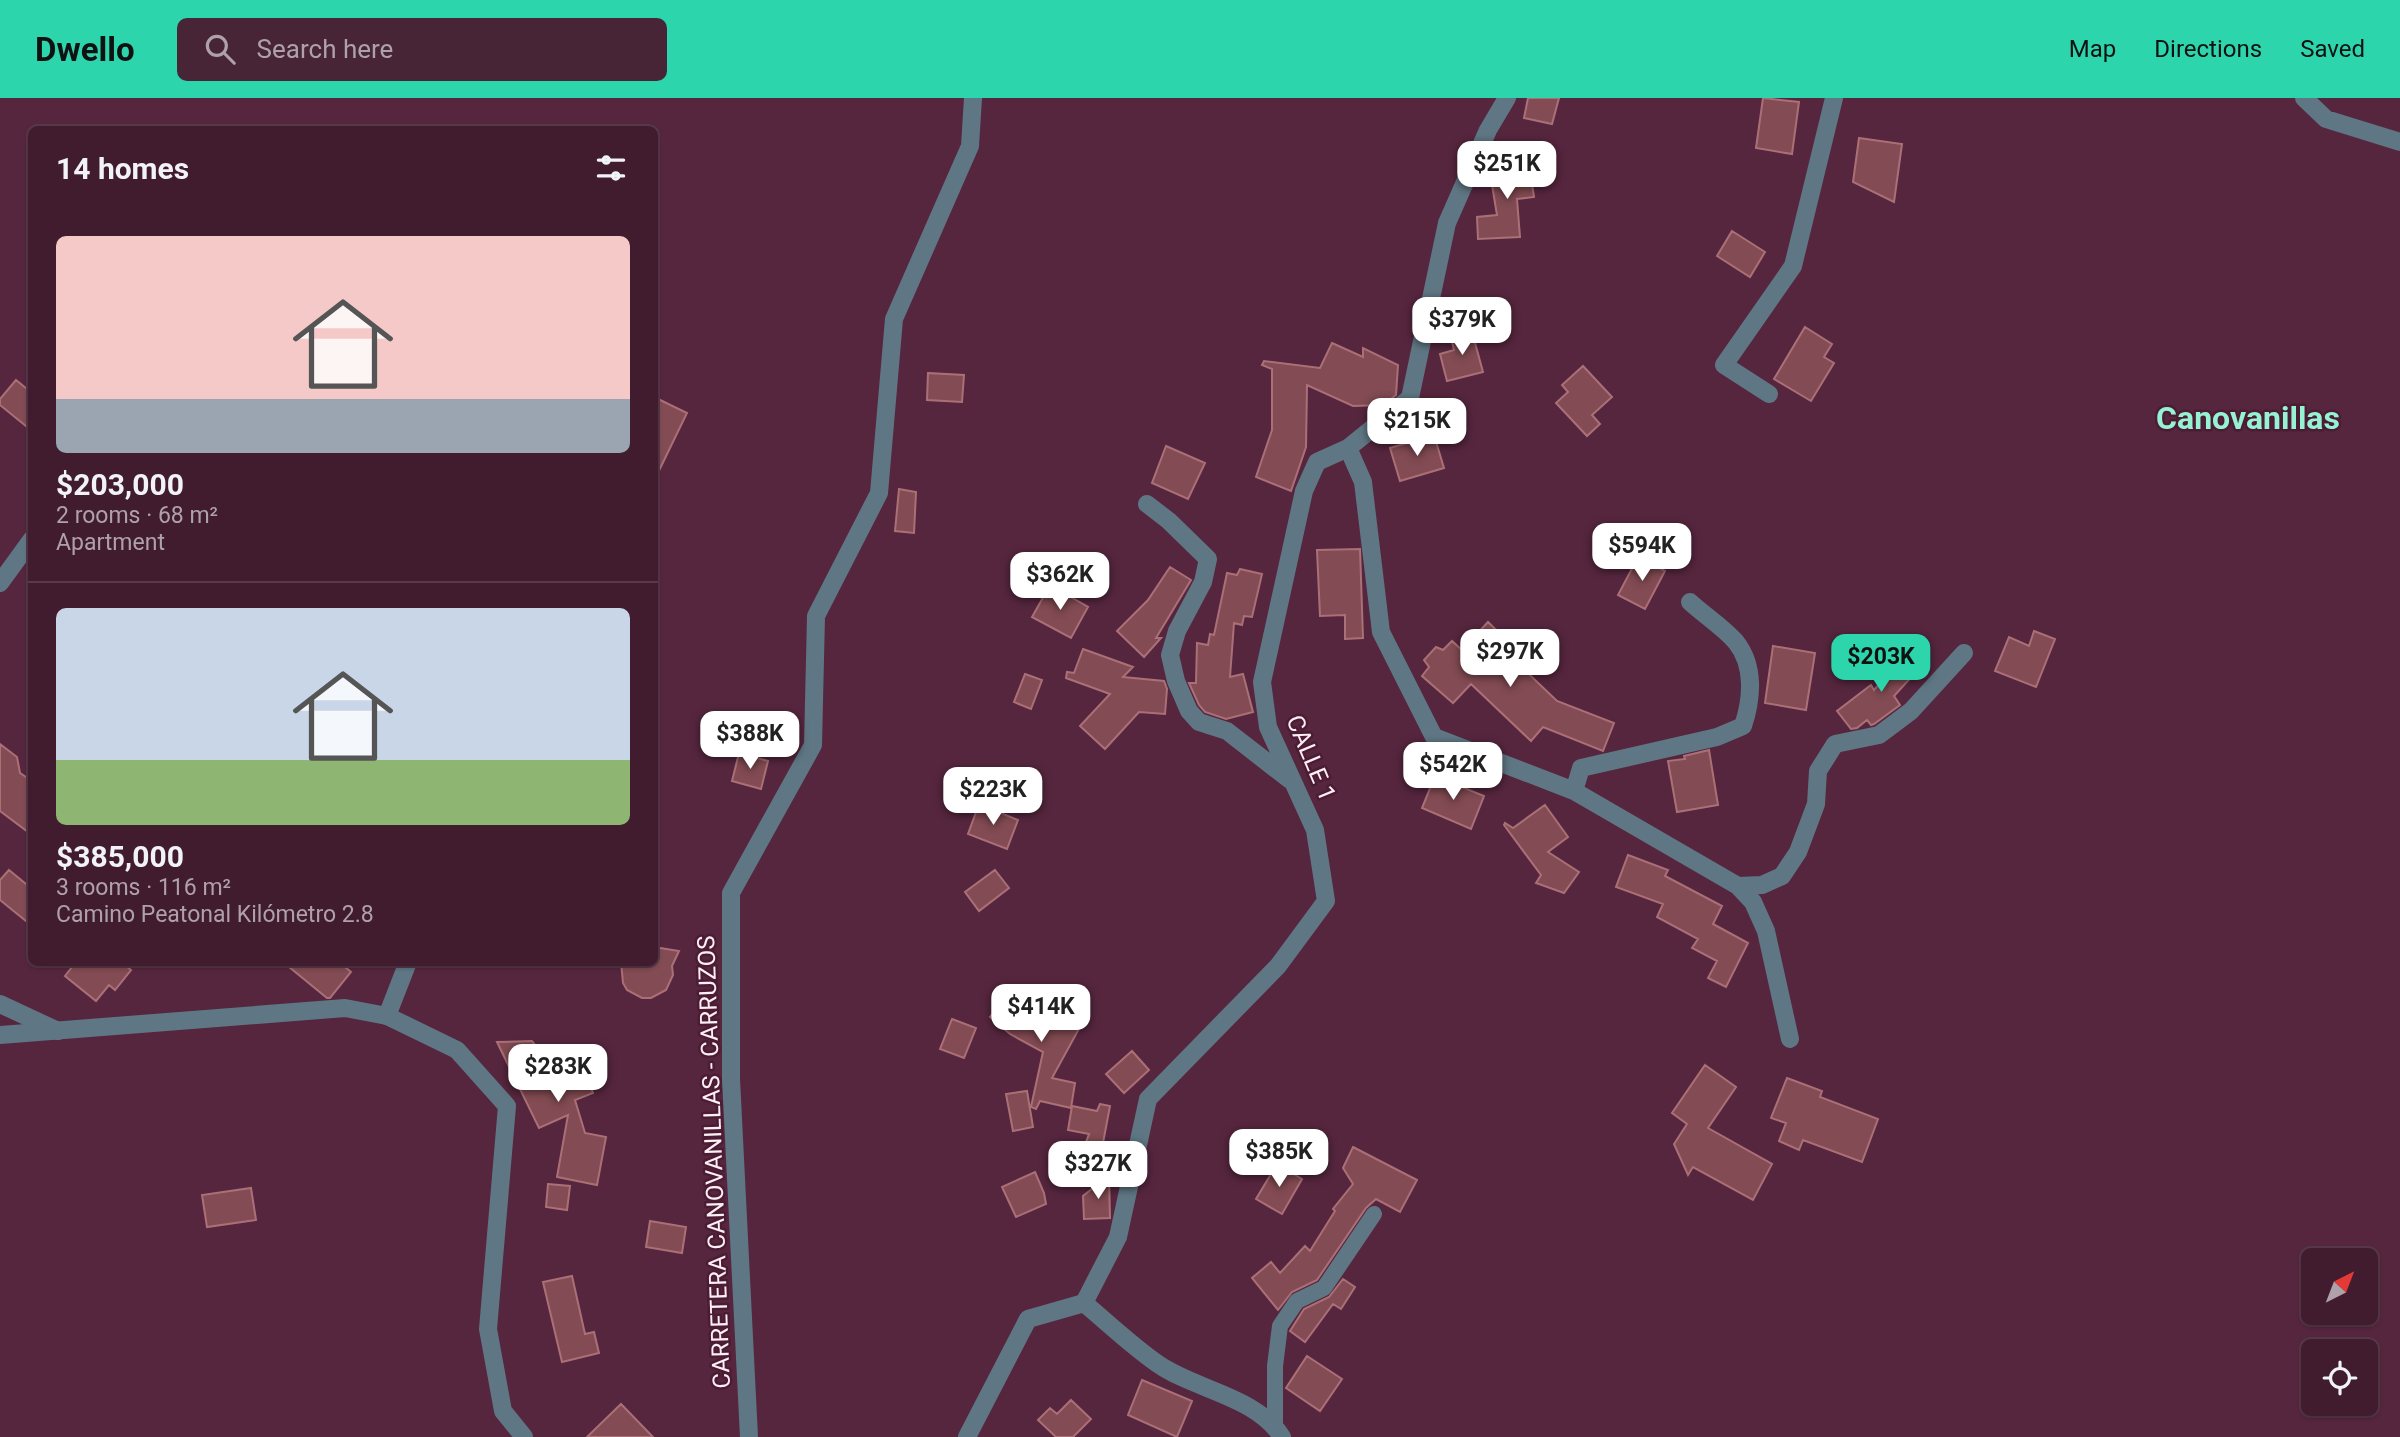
<!DOCTYPE html>
<html lang="en">
<head>
<meta charset="utf-8">
<style>
	:root { --surface:#401c2e; --page:#472536; --text:#f1f3f6; --muted:#aea1aa; --line:#593a4a; --accent:#2cd5ab }
	body { margin:0; font-family:Roboto,sans-serif; background:var(--page); color:var(--text); height:100vh; display:flex; flex-direction:column; font-size:26px; white-space:nowrap }
	* { box-sizing:border-box; margin:0 }
	p { font-size:23px; color:var(--muted) }
	.icon { flex:none; width:38px; height:38px; fill:none; stroke:currentColor; stroke-width:2; stroke-linecap:round; stroke-linejoin:round }
	.map { position:relative; flex:1; overflow:hidden }
	.drawer { position:absolute; left:28px; top:28px; width:630px; height:840px; display:flex; flex-direction:column; background:var(--surface); border-radius:10px; box-shadow:0 2px 5px #0004,0 0 0 2px var(--line) }
	.drawer>* { flex:none }
	.needle { width:46px; rotate:42deg }
	.fabs { position:absolute; left:2301px; top:1150px; display:grid; gap:14px }
	.fabs a { display:grid; place-items:center; width:77px; height:77px; border-radius:10px; background:var(--surface); box-shadow:0 2px 5px #0004,0 0 0 2px var(--line); font-size:35px }
	.price { position:absolute; translate:-50% -60px; padding:0 16px; border-radius:14px; background:#fff; color:#222; font-size:23px; line-height:46px; filter:drop-shadow(0 2px 4px #0008) }
	.price::after { content:''; position:absolute; left:50%; top:42px; width:21px; height:16px; margin-left:-10px; background:inherit; clip-path:polygon(0 0,100% 0,50% 100%) }
	.price.on { background:var(--accent); color:#111 }
	ul { padding:0; list-style:none }
	li { display:grid; align-content:center; gap:14px; height:371px; padding:0 28px }
	li+li { border-top:2px solid var(--line) }
	li span { display:grid; place-items:center; height:217px; border-radius:10px; color:#555 }
	li>.icon { margin-inline-start:auto }
	span .icon { width:126px; height:126px; fill:#fffc; stroke-width:1 }
	li b { font-size:30px }
	h2 { display:flex; justify-content:space-between; align-items:center; height:84px; padding:0 28px; font-size:30px }
	header { display:flex; align-items:center; gap:42px; box-sizing:border-box; height:98px; padding:0 35px; background:var(--accent); color:#111 }
	header strong { font-size:33px }
	nav { display:flex; gap:38px; margin-inline-start:auto; font-size:24px }
	.search { width:490px; height:63px; background:var(--page); display:flex; align-items:center; gap:18px; box-sizing:border-box; padding:0 24px; border-radius:10px; color:var(--muted); font-size:26px }
	.map>svg:first-child { display:block }
	.building { fill:#834b53; stroke:#ab7077; stroke-width:2 }
	.lines { fill:none; stroke-linecap:round; stroke-linejoin:round }
	.pedestrian { stroke:#5f7784; stroke-width:16 }
	.minor { stroke:#5f7784; stroke-width:18 }
	.tertiary { stroke:#5f7784; stroke-width:18 }
	.labels { text-anchor:middle; stroke-width:5; stroke-linejoin:round; paint-order:stroke }
	.street-label { font-size:24px; fill:#fdf0f5; stroke:#4b1c34 }
	.district-label { font-size:32px; font-weight:bold; fill:#95f3d4; stroke:#4b1c34 }
</style>
</head>
<body>
<header>
<strong>Dwello</strong>
<div class="search"><svg class="icon" aria-label="search" viewBox="0 0 24 24"><circle cx="10" cy="10" r="6"/><path d="M15 15l6 6"/></svg>Search here</div>
<nav><a>Map</a><a>Directions</a><a>Saved</a></nav>
</header>
<div class="map">
<svg width="2400" height="1339" viewBox="0 0 2400 1339">
	<rect width="100%" height="100%" fill="#56263e"/>
	<path class="building" d="M1528 0H1559L1552 26 1524 20Z
		M1763 0 1799 4 1792 56 1756 50Z
		M1859 40 1902 46 1894 104 1853 84Z
		M1528 60 1534 99 1517 101 1520 139 1478 141 1477 119 1497 117 1491 81 1502 80 1500 64Z
		M1732 133 1765 154 1750 179 1717 158Z
		M1805 229 1832 246 1824 259 1834 265 1811 303 1774 281Z
		M1471 230 1483 274 1447 283 1440 256 1454 252 1450 236Z
		M1332 245 1363 259V250L1398 267 1396 297 1383 307 1353 308 1307 287 1306 349 1291 393 1256 379 1272 332V271L1262 267 1264 263 1320 270Z
		M1583 268 1612 299 1592 317 1600 326 1587 338 1556 305 1568 294 1562 287Z
		M928 275 964 277 962 304 927 302Z
		M16 282 32 295V333L0 307V301Z
		M654 299 687 315 654 383Z
		M1434 337 1444 370 1400 383 1390 350Z
		M1166 348 1205 365 1188 401 1152 385Z
		M899 391 916 394 914 435 895 433Z
		M1360 451 1363 540 1345 541V517L1320 518 1317 452Z
		M1638 459 1665 473 1645 511 1618 497Z
		M1170 469 1191 482 1156 540H1161L1144 559 1117 533 1148 502Z
		M1240 471 1262 476 1252 519 1244 518 1242 527 1234 525 1230 579 1243 576 1253 614 1226 621 1205 614 1199 607 1189 585H1196L1197 545 1208 547 1210 536 1214 537 1227 475 1237 477Z
		M1050 487 1088 509 1071 540 1032 519Z
		M1488 524 1518 553 1512 560 1557 603 1614 625 1603 653 1543 629 1531 643 1471 586 1453 605 1422 578 1429 569 1424 562 1436 549 1443 552 1452 543 1462 552Z
		M2034 533 2055 541 2036 589 1995 573 2009 539 2029 548Z
		M1773 548 1815 555 1806 612 1765 605Z
		M1083 551 1133 569 1123 579 1164 583 1167 591 1165 616 1139 614 1105 651 1080 628 1110 596 1066 580 1067 574 1074 575Z
		M1910 551 1925 564 1894 598 1900 607 1874 626 1871 627 1867 622 1857 630 1851 631 1837 613 1871 587 1874 592Z
		M1025 576 1042 582 1031 611 1014 604Z
		M0 646 17 659 20 675 32 683V737L0 713Z
		M1709 652 1718 707 1677 714 1668 663 1685 661 1684 658Z
		M739 655 768 663 761 691 732 683Z
		M1435 678 1484 698 1471 731 1422 710Z
		M979 706 1018 722 1007 751 968 736Z
		M1545 707 1568 739 1548 754 1579 774 1564 795 1536 785 1541 777 1504 727 1505 725 1513 730Z
		M1628 757 1668 772 1665 778 1722 808 1713 826 1748 845 1726 889 1708 880 1717 863 1692 850 1698 841 1657 819 1663 806 1616 789Z
		M9 772 32 791V828L0 802V782Z
		M995 772 1009 790 979 813 965 794Z
		M654 849 679 853 672 868 673 877 666 892 651 900H642L627 892 623 885 621 864H654Z
		M76 864H122L131 872 115 892 109 887 96 903 65 878Z
		M283 864H339L351 874 330 900H327Z
		M1014 891 1040 914 1043 909 1080 929 1052 980 1075 985 1071 1010 1040 1003 1036 1011 1031 1009 1043 954 1010 936 990 919Z
		M952 921 976 930 964 960 940 951Z
		M532 943 542 956 558 954 559 962 577 955 593 995 575 1002 585 1035 606 1039 597 1087 557 1079 568 1017 539 1030 497 944Z
		M1132 953 1149 972 1124 995 1106 976Z
		M1705 967 1736 989 1708 1030 1772 1066 1753 1102 1693 1069 1688 1077 1674 1046 1687 1026 1672 1015Z
		M1787 980 1822 993 1820 999 1878 1021 1862 1064 1803 1042 1799 1052 1779 1043 1786 1025 1771 1020Z
		M1027 993 1033 1029 1013 1033 1006 996Z
		M1100 1006 1110 1008 1103 1045 1123 1053 1114 1076 1079 1063 1089 1036 1068 1032 1072 1008 1097 1013Z
		M1353 1049 1417 1082 1400 1114 1376 1101 1366 1110 1317 1182 1292 1194 1278 1212 1252 1180 1271 1164 1280 1175 1305 1148 1310 1153 1335 1113 1333 1111 1353 1086 1343 1070Z
		M1277 1066 1302 1081 1282 1116 1256 1101Z
		M1035 1074 1044 1095 1046 1106 1016 1119 1002 1089Z
		M1109 1077 1110 1120 1084 1121 1083 1098Z
		M548 1086 570 1088 567 1112 546 1109Z
		M251 1090 256 1122 207 1129 202 1097Z
		M650 1123 686 1129 682 1155 646 1149Z
		M572 1178 585 1236 594 1234 599 1255 562 1264 543 1184Z
		M1343 1181 1355 1189 1341 1211 1333 1206 1305 1244 1290 1233 1304 1211 1329 1199Z
		M1307 1258 1342 1281 1320 1313 1286 1290Z
		M1142 1282 1192 1303 1177 1339 1128 1317Z
		M1071 1302 1091 1321 1073 1339H1056L1038 1322 1050 1310 1057 1316Z
		M621 1306 653 1339H587Z"/>
	<g class="lines">
		<path class="pedestrian" d="M1275 1329V1268L1280 1228 1297 1203 1324 1190 1374 1116"/>
		<path class="minor" d="M2304 0 2326 21 2400 44
			M1769 296 1724 267 1793 168 1834 0
			M1348 350 1363 384 1381 534 1434 639 1574 693 1738 788 1753 804 1766 833 1790 941
			M1147 406 1169 423 1208 461 1203 484 1177 533 1170 557 1176 583 1189 613 1199 624 1227 633 1290 682
			M0 485 32 441
			M1574 693 1581 670 1717 639 1743 628C1752 601 1755 568 1736 544 1723 529 1704 517 1690 504
			M1738 788 1762 787 1782 778 1798 754 1816 706 1818 673 1835 646 1879 637 1911 613 1964 555
			M0 906 58 933
			M387 918 408 864
			M1084 1205 1118 1139 1148 1001 1278 868 1326 803 1315 732 1268 629 1262 584 1304 393 1317 364 1348 350 1410 300 1447 125 1488 32 1507 0"/>
		<path class="tertiary" d="M0 937 345 910 387 918 457 952 507 1008 488 1231 503 1313 524 1339
			M749 1339 731 981V795L813 647 816 518 879 395 894 221 970 48 973 0
			M967 1339 1028 1221 1084 1205C1108 1225 1132 1248 1158 1266 1195 1292 1256 1298 1282 1339"/>
	</g>
	<g class="labels">
		<g class="street-label">
			<text transform="translate(1311 660) rotate(67)" y="8">CALLE 1</text>
			<text transform="translate(714 1064) rotate(-92)" y="8">CARRETERA CANOVANILLAS - CARRUZOS</text>
		</g>
		<g class="district-label">
			<text x="2248" y="331">Canovanillas</text>
		</g>
	</g>
</svg>
<div class="fabs">
<a><svg class="needle" viewBox="-14 -14 28 28"><path d="M0-13l5 13h-10z" fill="#e53935"/><path d="M0 13l5-13h-10z" fill="#aea1aa"/></svg></a>
<a><svg class="icon" aria-label="locate" viewBox="0 0 24 24"><circle cx="12" cy="12" r="6"/><path d="M12 2v4M12 18v4M2 12h4M18 12h4"/></svg></a>
</div>
<b class="price" style="left:1507px;top:103px">$251K</b>
<b class="price" style="left:1462px;top:259px">$379K</b>
<b class="price" style="left:1417px;top:360px">$215K</b>
<b class="price" style="left:1642px;top:485px">$594K</b>
<b class="price" style="left:1060px;top:514px">$362K</b>
<b class="price" style="left:1510px;top:591px">$297K</b>
<b class="price on" style="left:1881px;top:596px">$203K</b>
<b class="price" style="left:750px;top:673px">$388K</b>
<b class="price" style="left:1453px;top:704px">$542K</b>
<b class="price" style="left:993px;top:729px">$223K</b>
<b class="price" style="left:1041px;top:946px">$414K</b>
<b class="price" style="left:558px;top:1006px">$283K</b>
<b class="price" style="left:1279px;top:1091px">$385K</b>
<b class="price" style="left:1098px;top:1103px">$327K</b>
<section class="drawer">
<h2>14 homes<svg class="icon" aria-label="filters" viewBox="0 0 24 24"><path d="M4 7h16M4 17h16"/><circle cx="9" cy="7" r="2"/><circle cx="15" cy="17" r="2"/></svg></h2>
<ul>
<li><span style="background:linear-gradient(#f6c9c9 75%,#9aa5b1 0)"><svg class="icon" aria-label="home" viewBox="0 0 24 24"><path d="M3 11l9-7 9 7M6 9v11h12V9"/></svg></span><div><b>$203,000</b><p>2 rooms · 68 m²</p><p>Apartment</p></div></li>
<li><span style="background:linear-gradient(#c9d6e8 70%,#8fb573 0)"><svg class="icon" aria-label="home" viewBox="0 0 24 24"><path d="M3 11l9-7 9 7M6 9v11h12V9"/></svg></span><div><b>$385,000</b><p>3 rooms · 116 m²</p><p>Camino Peatonal Kilómetro 2.8</p></div></li>
</ul>
</section>
</div>
</body>
</html>
